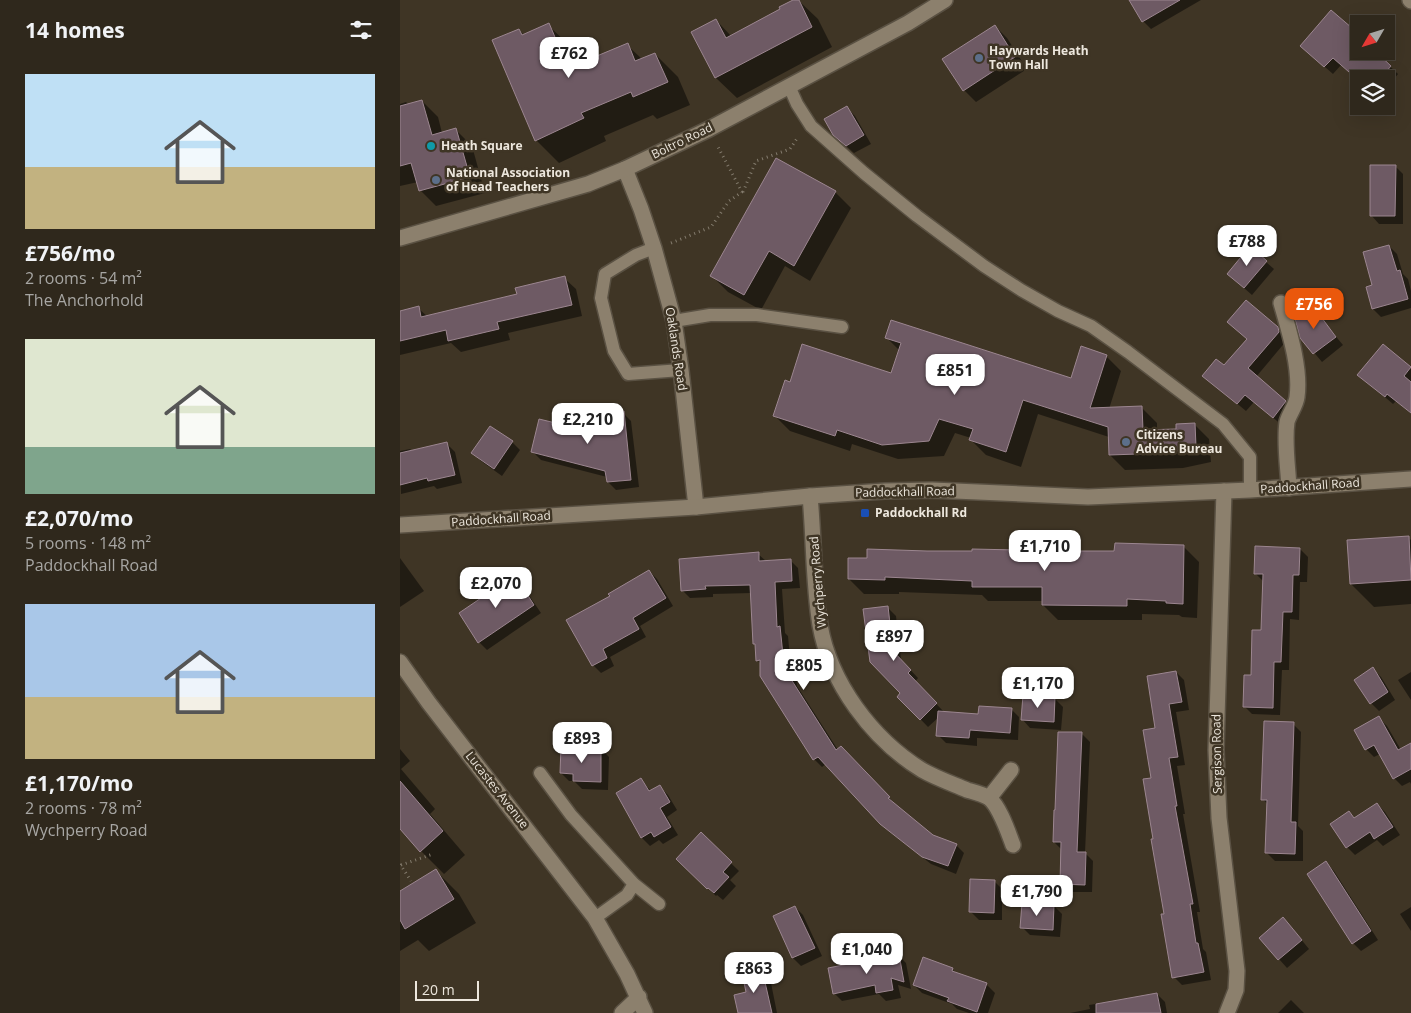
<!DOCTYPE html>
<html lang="en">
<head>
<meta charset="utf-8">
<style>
	:root { --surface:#2f281c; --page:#373025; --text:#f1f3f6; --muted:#a7a6a3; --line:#4a443b; --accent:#ea580c }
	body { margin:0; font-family:"Open Sans",sans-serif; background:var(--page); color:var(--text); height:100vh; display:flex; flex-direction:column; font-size:19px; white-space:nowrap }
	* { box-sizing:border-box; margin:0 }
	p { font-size:16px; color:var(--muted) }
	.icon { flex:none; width:28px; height:28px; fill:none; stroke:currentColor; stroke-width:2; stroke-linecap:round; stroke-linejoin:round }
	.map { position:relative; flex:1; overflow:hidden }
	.details { display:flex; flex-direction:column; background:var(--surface); width:400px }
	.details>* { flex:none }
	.needle { width:32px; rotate:231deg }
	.tools { position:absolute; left:950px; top:15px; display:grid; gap:10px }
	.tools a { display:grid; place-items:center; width:45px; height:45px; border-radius:0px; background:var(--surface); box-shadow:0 5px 20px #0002,0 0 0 1px var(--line); font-size:25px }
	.scale { position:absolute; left:15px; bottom:12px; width:64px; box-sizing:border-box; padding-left:5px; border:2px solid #ede7dd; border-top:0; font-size:14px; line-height:18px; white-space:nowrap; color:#ede7dd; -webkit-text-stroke:4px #3f3525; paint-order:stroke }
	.price { position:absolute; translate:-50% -42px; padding:0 11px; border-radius:10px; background:#fff; color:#222; font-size:16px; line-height:32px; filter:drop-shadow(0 1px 2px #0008) }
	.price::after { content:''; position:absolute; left:50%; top:30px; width:15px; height:11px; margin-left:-8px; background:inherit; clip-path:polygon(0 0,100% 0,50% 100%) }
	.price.active { background:var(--accent); color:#fff }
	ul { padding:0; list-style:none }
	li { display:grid; align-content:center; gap:10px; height:265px; padding:0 25px }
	li span { display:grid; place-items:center; height:155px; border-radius:0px; color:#555 }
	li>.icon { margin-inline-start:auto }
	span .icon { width:90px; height:90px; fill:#fffc; stroke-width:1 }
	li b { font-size:21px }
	h2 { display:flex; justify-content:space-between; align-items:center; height:60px; padding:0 25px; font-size:21px }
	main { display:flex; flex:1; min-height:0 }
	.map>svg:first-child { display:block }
	.shadow { fill:#0007 }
	.building { fill:#6e5a64; stroke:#9c8690 }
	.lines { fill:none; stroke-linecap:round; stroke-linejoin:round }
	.service-casing { stroke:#5a5143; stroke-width:15 }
	.minor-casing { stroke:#5a5143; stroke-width:18 }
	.tertiary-casing { stroke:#5a5143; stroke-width:18 }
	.path { stroke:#847c6e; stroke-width:3; stroke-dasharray:1 4; stroke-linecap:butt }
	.service { stroke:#8c806d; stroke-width:12 }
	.minor { stroke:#8c806d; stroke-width:15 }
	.tertiary { stroke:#8c806d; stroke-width:15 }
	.service-dot { fill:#5c6f8a; stroke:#3f3525; stroke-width:2 }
	.culture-dot { fill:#0f9aa8; stroke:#3f3525; stroke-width:2 }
	.transit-dot { fill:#1a4fb4; stroke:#3f3525; stroke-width:2 }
	.labels { text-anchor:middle; stroke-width:5; stroke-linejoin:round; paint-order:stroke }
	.poi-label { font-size:12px; font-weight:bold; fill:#ede7dd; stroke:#3f3525; text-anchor:start }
	.street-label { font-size:12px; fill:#ede7dd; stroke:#3f3525 }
</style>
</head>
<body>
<main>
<section class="details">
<h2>14 homes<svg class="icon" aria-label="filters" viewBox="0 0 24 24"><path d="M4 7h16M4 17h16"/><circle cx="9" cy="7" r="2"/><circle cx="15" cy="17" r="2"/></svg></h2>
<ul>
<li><span style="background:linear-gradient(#bfe0f5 60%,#c2b280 0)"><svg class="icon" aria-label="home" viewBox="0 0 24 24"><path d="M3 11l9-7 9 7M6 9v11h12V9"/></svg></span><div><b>£756/mo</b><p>2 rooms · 54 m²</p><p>The Anchorhold</p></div></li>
<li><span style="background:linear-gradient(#dfe7d0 70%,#7fa58c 0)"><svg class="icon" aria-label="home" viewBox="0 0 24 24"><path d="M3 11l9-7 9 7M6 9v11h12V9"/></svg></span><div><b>£2,070/mo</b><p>5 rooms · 148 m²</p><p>Paddockhall Road</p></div></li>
<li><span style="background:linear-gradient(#a9c7e8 60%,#c2b280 0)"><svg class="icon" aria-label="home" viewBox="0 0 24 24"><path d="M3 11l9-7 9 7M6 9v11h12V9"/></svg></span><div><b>£1,170/mo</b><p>2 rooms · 78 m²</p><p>Wychperry Road</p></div></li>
</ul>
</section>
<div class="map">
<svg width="1011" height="1013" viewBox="0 0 1011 1013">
	<rect width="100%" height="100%" fill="#3f3525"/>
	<path class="shadow" d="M396 0H398L418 19 432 47 337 98 316 78 292 33 316 20 332 37Z
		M731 0H801L751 29 743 21Z
		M148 25 172 48 179 65 227 45 242 59 255 54 278 77 290 105 257 119 253 115 204 136 206 141 159 163 136 140 119 30 124 35Z
		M595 26 607 38 627 69 576 102 564 90Z
		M976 51 982 57 981 58 998 74 986 89V79L959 80 941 65 933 74 909 53Z
		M22 101 38 117 42 133 56 130 72 146 85 193 36 206 20 190 18 182 0 186V104L6 102 9 105Z
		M447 108 455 116 471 144 454 153 443 143Z
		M995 166 1003 174V224H979L971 215Z
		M435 192 451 208 410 281 385 266 361 310 328 292 312 276Z
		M989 246 997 254 1003 274 1008 279 1011 291V308L981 317 973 309 974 286Z
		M866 262 874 269 852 295 836 281Z
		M164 278 176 289 182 316 108 333 110 340 61 352 51 343 0 355V312L18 308 28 317 118 295Z
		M912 308 943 345 922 362 901 337Z
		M877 328 886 336 887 340 856 377 893 410 882 425 854 402 846 411 810 381 848 339Z
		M486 337 671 379 706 356 721 371 709 409 742 408 757 423V431L777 430 794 424 809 439 811 462 783 468 725 470 710 455 709 437 638 414 621 467 586 455 571 440V438L555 433 544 456 498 459 452 444 450 451 390 431 375 416 391 384 492 375 499 350Z
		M983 346 1011 369V413L996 401 993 404 959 375Z
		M223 413 231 421 239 487 216 490 208 482 207 477 141 460 133 452 203 436Z
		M112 442 120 450 102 476 81 461 73 453Z
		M47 444 55 452 62 483 37 489 34 486 1 494 0 451 10 449 13 452Z
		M1008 537 1011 540V604L974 607 951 584Z
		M784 547 799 562 797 618 782 617 779 615 742 614V620H658L643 605V601H588L582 595 499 592V594H464L449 579 468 560 527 553 716 552Z
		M900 549 908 557 907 582H900L899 620 890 619 889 670H882L880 715 852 714 844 706 863 631 864 582 855 573Z
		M358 554 366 561 390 560 398 568 400 588 382 589 385 633 388 636 391 669 396 674 397 686 438 750 441 747 496 805 532 836 556 845 564 853 556 874 531 864 490 832 426 764 422 767 414 759 361 664 357 660V646L354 643 352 593 313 594V597L290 598 282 590Z
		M0 558 24 591 0 607Z
		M249 571 257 579 273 606 240 626 246 637 210 657 214 666 201 673 193 665 211 597Z
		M114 577 122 585 141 613 87 650 79 642Z
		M488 608 496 616 501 660 518 678 515 682 545 713 580 715 611 709 619 717 618 740 577 738V746L546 743 538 735 539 717 528 727 499 697 502 693 471 661Z
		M973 669 981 677 995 700 979 711 971 703Z
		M776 672 784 680 789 710 776 712 785 765 777 766 785 814H783L800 912H797L803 949 806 952 811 980 782 985 774 977 754 840 753 779 757 729Z
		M1011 672V700L998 680Z
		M655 699 663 707 661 730 630 728 622 719Z
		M979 718 987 726 1001 750 1011 751V784L1010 782 1002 786 994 778 980 754 974 757 966 749Z
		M893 724 901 732 898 826 903 831V861H875L867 853 868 805 863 799Z
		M682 734 690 742 685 853 693 861 692 892H669L661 884 662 850 654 842Z
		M0 749 10 761 1 769 35 809 30 814 65 855 44 874 21 851 0 827Z
		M201 749 209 757 208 790 182 789 174 781H169L161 773Z
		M241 780 251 791 260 787 268 795 277 810 267 817 278 835 263 844 259 840 250 846 242 838 217 794Z
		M977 804 985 812 1000 835 983 846 977 840 955 855 947 847 949 813 955 819Z
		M301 834 339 871 330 880 336 886 323 900 317 895 316 896 277 858Z
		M926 863 934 871 978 940 961 951 953 943 909 874Z
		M36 871 59 894 76 923 29 951 18 940 0 951V892Z
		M594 881 602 889V920H579L571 912Z
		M654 906 662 914 660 937 630 935 622 927Z
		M395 907 403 915 422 956 401 966 393 958 374 917Z
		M1011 907V931L1000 914Z
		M891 927 909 949 887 968 860 938Z
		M498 955 506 963 511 989 498 985 501 998 486 1001 479 994 442 1001 434 993Z
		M552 969 557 974 587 985 595 993 588 1013H569L557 1009 552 1004 522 993 514 985Z
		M362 970 370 978 377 1013H339L347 993Z
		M757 994 765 1002 767 1013H670L690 1009 689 1005Z
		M891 1000 904 1013H878Z"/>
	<path class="building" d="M393 0H399L412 27 315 78 291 32 316 19 326 38 380 9 379 7Z
		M729 0H780L742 22Z
		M931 10 959 34V51H975L991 66 980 79H957L933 58 924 67 900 46Z
		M149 23 168 68 228 43 235 61 255 53 268 82 233 97 231 92 181 113 184 118 135 141 92 40 119 29 122 35Z
		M595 25 615 57 563 91 542 59Z
		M22 100 32 135 56 128 70 177 19 191 11 163 0 166V106Z
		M447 106 464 135 446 146 433 135 424 119Z
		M376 158 436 191 394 266 369 251 344 295 310 276Z
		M970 165H996L995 216H970Z
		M989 245 997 271 1000 270 1008 299 972 309 966 287 972 285 963 252Z
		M850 246 867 261 844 288 827 274Z
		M165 276 172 305 97 322 99 329 48 341 46 330 0 341V311L19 306 21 317 117 294 115 288Z
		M846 300 878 327 879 332 848 368 886 401 873 418 845 395 837 404 802 376 816 359 824 365 847 339 827 322Z
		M913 306 936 337 913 354 900 338 895 319Z
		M491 320 671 378 681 346 707 355 690 408 742 406 743 430 776 429V424L795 423 796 447 767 453 709 455 708 427 623 400 606 452 569 440 573 429 539 419 529 441 482 445 437 430 435 436 373 416 385 380 390 382 402 344 491 373 501 343 485 338Z
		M983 344 1011 367 1004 376 1011 382V413L987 394 985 397 957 375Z
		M224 411 231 480 207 482 205 471 131 452 139 419 201 434 199 414Z
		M90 426 113 441 94 469 71 453Z
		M47 442 55 475 28 481 27 478 0 485V453Z
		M1009 536 1011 580 950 584 947 540Z
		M715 543 784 545 783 604 766 603V601L727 599V606L642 605V587H572V581L485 577V580L448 579V558H467V549L527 551H572V549L617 550V551H714Z
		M855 546 900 548 899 575H893L892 612H883L881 662H874L873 708 843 707 844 675H851L852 630H861L863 574H854Z
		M359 552V561L391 559 392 581 375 582 377 627 380 626 384 665H389V676L436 750 441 746 490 797 488 798 533 835 557 844 548 866 522 857 480 824 418 757 413 760 360 676V660L356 661 355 644H353L350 585 305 586 306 589 281 591 279 559Z
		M249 570 266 598 233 618 239 629 203 649 207 658 192 666 166 620 210 596 208 594Z
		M115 575 134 605 78 643 59 613Z
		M488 606 493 651 511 670 508 673 537 703 520 720 497 697 500 693 470 662 463 609Z
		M973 667 988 692 970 704 954 680Z
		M776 671 782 702 769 704 778 757 769 758 777 806H775L793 904H790L796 943H798L804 972 772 978 761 914H764L751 839H753L743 779 751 778 743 730 755 728 747 676Z
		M623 695 655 697 654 722 621 720Z
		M579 706 612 708 610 733 570 730 569 738 536 736 538 711 578 714Z
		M979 716 998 750 1011 743V769L993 779 974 745 965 750 954 730Z
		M864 721 894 722 891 822H896L895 854 865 853 867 800H861Z
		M658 732H682L677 852H686L685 885 660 884 661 842H653L654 810H655Z
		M161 747 201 748V782L173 781V774L160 773Z
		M241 778 249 791 260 785 270 802 260 808 271 827 254 837 251 832 241 838 216 793Z
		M0 781 43 831 20 852 0 829Z
		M977 803 993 827 974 839 970 832 946 848 930 824 949 811 954 818Z
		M301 832 332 862 323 872 329 877 314 893 308 888 307 889 276 859Z
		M926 861 971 931 952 944 907 874Z
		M36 869 54 899 5 929 0 920V891Z
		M570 879 595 880 594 913 569 912Z
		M622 903 654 905 653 930 620 928Z
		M395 906 415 948 392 958 373 916Z
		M883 917 902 940 878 960 859 938Z
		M499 954 504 982 491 978 493 990 476 993 475 985 433 994 428 968Z
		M523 957 553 968 552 971 587 983 577 1012 547 1001 549 998 513 985Z
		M362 969 372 1013H338L334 995 346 992 342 973Z
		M757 993 761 1013H696V1004Z"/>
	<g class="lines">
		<g class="service-casing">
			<path id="service" d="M389 86 397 104 411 126 464 173 517 216 584 266 621 290 658 311 691 326 728 352 823 424 850 457V490
				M254 248 236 255 205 274 201 298 214 351 228 374 281 370
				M274 321 310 315H357L442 327
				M140 773 171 815 234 884 259 904
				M195 918 227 895 234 884"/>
		</g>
		<g class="minor-casing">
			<path id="minor" d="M1010 0 1011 1
				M225 169 241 209 254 248 274 321 281 370 296 507
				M881 303C889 331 901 368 897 397 896 406 889 414 887 422 884 443 888 467 889 488
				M824 491 816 750 819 818 837 971 836 990 827 1013
				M410 496C414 538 413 582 420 625 430 683 472 739 522 770 536 778 553 784 567 790 574 792 583 794 589 798 600 807 608 832 613 845
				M0 662 29 703 195 918 227 974 245 1013
				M589 798 611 770
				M222 1013 239 997"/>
		</g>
		<g class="tertiary-casing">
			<path id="tertiary" d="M0 238 188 184 225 169 309 129 508 23 545 0
				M0 525 296 507 410 496 485 491 532 490 688 497 850 490 1011 479"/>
		</g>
		<path class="path" d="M343 192 356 161 390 149 398 137
			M271 243 311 227 329 201 342 192 317 145
			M0 864 11 881
			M1 865 33 854"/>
		<use href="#service" class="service"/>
		<use href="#minor" class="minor"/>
		<use href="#tertiary" class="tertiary"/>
	</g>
	<g class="service-dot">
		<circle cx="579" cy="58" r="5"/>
		<circle cx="36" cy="180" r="5"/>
		<circle cx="726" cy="442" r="5"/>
	</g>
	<circle class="culture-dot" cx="31" cy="146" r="5"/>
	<rect class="transit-dot" x="460" y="508" width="10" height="10" rx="2.5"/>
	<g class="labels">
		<g class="poi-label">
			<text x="589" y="55">Haywards Heath<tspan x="589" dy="14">Town Hall</tspan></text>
			<text x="41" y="150">Heath Square</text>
			<text x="46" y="177">National Association<tspan x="46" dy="14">of Head Teachers</tspan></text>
			<text x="736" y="439">Citizens<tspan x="736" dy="14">Advice Bureau</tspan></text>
			<text x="475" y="517">Paddockhall Rd</text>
		</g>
		<g class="street-label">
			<text transform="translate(282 141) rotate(-26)" y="4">Boltro Road</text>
			<text transform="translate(276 349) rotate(81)" y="4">Oaklands Road</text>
			<text transform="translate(910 486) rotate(-4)" y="4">Paddockhall Road</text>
			<text transform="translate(505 492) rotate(-1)" y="4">Paddockhall Road</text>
			<text transform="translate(101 519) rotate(-4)" y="4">Paddockhall Road</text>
			<text transform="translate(418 582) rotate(-95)" y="4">Wychperry Road</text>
			<text transform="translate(817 754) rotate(-91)" y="4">Sergison Road</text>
			<text transform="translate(97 790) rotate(52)" y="4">Lucastes Avenue</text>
		</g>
	</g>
</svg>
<div class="tools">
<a><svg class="needle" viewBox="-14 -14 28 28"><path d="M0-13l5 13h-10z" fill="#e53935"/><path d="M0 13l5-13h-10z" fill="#a7a6a3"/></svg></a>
<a><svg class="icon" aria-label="layers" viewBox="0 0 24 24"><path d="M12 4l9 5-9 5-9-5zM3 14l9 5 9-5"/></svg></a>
</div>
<div class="scale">20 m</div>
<b class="price" style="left:169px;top:79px">£762</b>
<b class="price" style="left:847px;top:267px">£788</b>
<b class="price active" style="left:914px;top:330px">£756</b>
<b class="price" style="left:555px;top:396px">£851</b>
<b class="price" style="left:188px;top:445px">£2,210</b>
<b class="price" style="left:645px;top:572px">£1,710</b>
<b class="price" style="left:96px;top:609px">£2,070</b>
<b class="price" style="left:494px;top:662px">£897</b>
<b class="price" style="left:404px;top:691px">£805</b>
<b class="price" style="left:638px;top:709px">£1,170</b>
<b class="price" style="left:182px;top:764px">£893</b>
<b class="price" style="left:637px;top:917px">£1,790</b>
<b class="price" style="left:467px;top:975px">£1,040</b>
<b class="price" style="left:354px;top:994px">£863</b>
</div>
</main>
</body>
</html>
